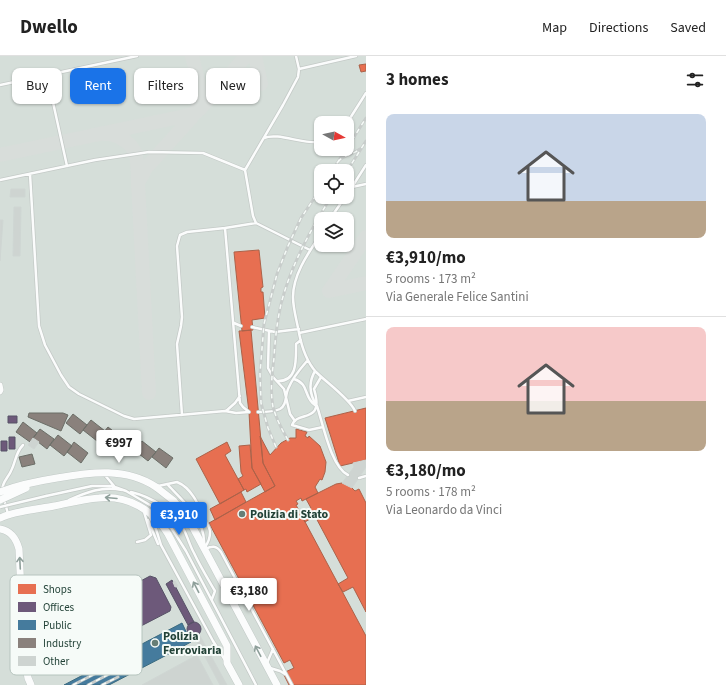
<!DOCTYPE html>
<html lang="en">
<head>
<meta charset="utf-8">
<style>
	:root { --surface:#fff; --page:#f2f2f2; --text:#222; --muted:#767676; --line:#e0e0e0; --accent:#1a73e8 }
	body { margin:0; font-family:"Source Sans 3",sans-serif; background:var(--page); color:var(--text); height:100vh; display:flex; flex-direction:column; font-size:15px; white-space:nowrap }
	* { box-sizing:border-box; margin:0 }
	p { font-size:13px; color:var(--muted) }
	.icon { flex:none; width:22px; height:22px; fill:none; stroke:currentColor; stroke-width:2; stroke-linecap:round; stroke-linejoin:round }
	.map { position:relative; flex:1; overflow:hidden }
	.drawer { display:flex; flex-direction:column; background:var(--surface); width:360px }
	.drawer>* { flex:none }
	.guide { position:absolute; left:12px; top:12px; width:294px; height:36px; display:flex; gap:8px }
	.needle { width:26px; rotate:98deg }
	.buttons { position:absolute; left:314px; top:60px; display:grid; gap:8px }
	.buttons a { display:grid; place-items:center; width:40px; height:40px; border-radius:8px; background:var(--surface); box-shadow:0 1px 3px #0004; font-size:20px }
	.price { position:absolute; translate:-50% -34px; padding:0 9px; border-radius:4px; background:#fff; color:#222; font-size:13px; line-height:26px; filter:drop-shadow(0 1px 2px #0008) }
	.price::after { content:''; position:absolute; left:50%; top:24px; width:12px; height:9px; margin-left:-6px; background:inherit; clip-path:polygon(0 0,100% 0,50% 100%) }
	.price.active { background:var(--accent); color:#fff }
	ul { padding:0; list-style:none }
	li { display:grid; align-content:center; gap:8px; height:212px; padding:0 20px }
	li+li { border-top:1px solid var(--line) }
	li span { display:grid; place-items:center; height:124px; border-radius:8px; color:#555 }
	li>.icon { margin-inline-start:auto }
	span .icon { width:72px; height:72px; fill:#fffc; stroke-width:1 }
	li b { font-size:17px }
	h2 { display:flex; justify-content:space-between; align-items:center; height:48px; padding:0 20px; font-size:17px }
	.pill { padding:0 14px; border-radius:8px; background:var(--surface); box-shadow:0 1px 3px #0004; font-size:14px; line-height:36px }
	.pill.active { background:var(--accent); color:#fff }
	header { display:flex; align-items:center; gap:24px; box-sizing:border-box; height:56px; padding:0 20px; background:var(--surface); border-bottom:1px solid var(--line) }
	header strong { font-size:19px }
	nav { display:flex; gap:22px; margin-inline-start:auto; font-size:14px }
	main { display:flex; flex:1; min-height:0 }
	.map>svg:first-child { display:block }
	.built { fill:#d5ded9; fill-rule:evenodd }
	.shops { fill:#e76f51; stroke:#ac6249 }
	.offices { fill:#6d597a; stroke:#565266 }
	.public { fill:#457b9d; stroke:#3a6a7e }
	.industry { fill:#8a817c; stroke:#6b6e67 }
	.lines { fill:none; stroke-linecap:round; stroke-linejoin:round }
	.taxiway { stroke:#d8ddda; stroke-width:14 }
	.building { fill:#ced4d1; stroke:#cfd6d3 }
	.lane-casing { stroke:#c4cac7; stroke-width:4 }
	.street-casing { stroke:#c4cac7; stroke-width:6 }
	.secondary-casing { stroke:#c2cac7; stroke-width:8 }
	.lane { stroke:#fbfcfc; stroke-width:2.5 }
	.street { stroke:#fbfcfc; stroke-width:5 }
	.secondary { stroke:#fbfcfc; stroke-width:7 }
	.rail-casing { stroke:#c8cdcb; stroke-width:3 }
	.rail { stroke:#f6fbf8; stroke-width:1.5; stroke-dasharray:4.5; stroke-linecap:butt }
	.lane-bridge-casing { stroke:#c4cac7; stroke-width:4; stroke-linecap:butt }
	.secondary-bridge-casing { stroke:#c2cac7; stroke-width:8; stroke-linecap:butt }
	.lane-bridge { stroke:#fbfcfc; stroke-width:2.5 }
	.secondary-bridge { stroke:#fbfcfc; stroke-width:7 }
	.oneway { stroke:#8e9f9a }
	.poi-dot { fill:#677e76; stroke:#f6fbf8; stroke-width:1.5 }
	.labels { text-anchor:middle; stroke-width:4; stroke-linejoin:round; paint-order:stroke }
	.poi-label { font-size:12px; font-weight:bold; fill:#224237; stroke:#f6fbf8; text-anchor:start }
	.key { fill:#f6fbf8; stroke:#b6c4be; stroke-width:1 }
	.key-label { font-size:11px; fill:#224237 }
</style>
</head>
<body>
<header>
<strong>Dwello</strong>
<nav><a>Map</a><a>Directions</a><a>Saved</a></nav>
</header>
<main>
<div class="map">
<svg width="366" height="629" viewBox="0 0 366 629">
	<rect width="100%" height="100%" fill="#e7edea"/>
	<path class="built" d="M0 0H366V629H0ZM321 67H347V93H321ZM321 115H347V141H321ZM321 163H347V189H321Z"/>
	<path class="shops" d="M366 8V15L361 16 359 9Z
		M259 194 263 231 261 232V236H263L265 262 252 264 253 274 242 275 234 196Z
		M251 274 263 407 275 430 265 436 252 412 249 356 239 275Z
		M366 352V404L340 410 325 362Z
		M296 373 307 376 305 380 308 382 309 380 320 390 326 406 325 416 322 424 320 423 315 431 318 437 302 445 301 442 296 445 298 448 296 449 366 580V629H289L283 617 294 612 290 604 284 607 209 467 275 430 263 407 260 380 270 399 281 387 290 382H296Z
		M227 386 231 395 225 399 244 434 220 448 196 403Z
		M250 389 252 412 261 428 247 436 246 433 244 434 238 423 243 420 241 416 239 390Z
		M342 427 350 430 355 435 359 433 366 447V556L353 531 343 536 338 528 348 522 315 460 305 466 301 457 311 452 306 443 336 428Z
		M241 436 246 446 215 464 210 453Z"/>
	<path class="offices" d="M8 360H17V367H8Z
		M9 381H15V393H9Z
		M1 385H7V395H1Z
		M150 520 156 522 171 551 170 555 141 570 135 569 121 540 122 535Z
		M172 524 194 566 188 569 166 528Z
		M187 573a7 7 0 1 1 14 0a7 7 0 1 1-14 0Z"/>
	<path class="public" d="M182 567 191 586 161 602 109 629H64Z"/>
	<path class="industry" d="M29 357H63L68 359 61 375 28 361Z
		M73 358 87 369 80 378 66 367Z
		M91 364 105 375 97 385 83 374Z
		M23 366 37 377 30 386 16 376Z
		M108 371 122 382 114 392 100 381Z
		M40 373 54 383 47 393 33 382Z
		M125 378 139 389 132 398 118 387Z
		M58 379 72 390 64 400 50 389Z
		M142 385 156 396 148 405 134 394Z
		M74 386 88 397 81 407 67 396Z
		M159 392 173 402 166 412 152 401Z
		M32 398 35 408 22 411 19 401Z"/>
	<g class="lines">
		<path class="taxiway" d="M255 0 261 28
			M105 78C118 78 133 87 136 100 138 109 138 118 138 126
			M0 99 185 60 195 57 200 53 246 0
			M329 235 366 181
			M329 235 366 227
			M149 337 138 127 146 112 192 61C195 56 198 52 199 47 202 34 195 13 192 0"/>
	</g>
	<path class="building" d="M11 133H25V141H10Z
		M14 151H21L20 200H13Z
		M0 164H3L0 205Z
		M33 382 39 386 34 393 28 389Z
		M366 404V411L352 432 342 427 354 411 353 407Z
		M175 525 178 530 175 531 173 526Z
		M199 578 222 620 227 629H220L194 580Z
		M197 599 213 629H142Z"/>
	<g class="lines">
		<g class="lane-casing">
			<path id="lane" d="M299 13 356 0
				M47 19 67 110
				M0 29 137 0
				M347 67 366 37
				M264 82C278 76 304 89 321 86
				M30 118 39 270 45 289 61 319 69 331 79 338 124 360 134 363 225 355 236 357 249 356
				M0 124 95 104 149 96 203 97 245 114
				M352 131 366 109
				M347 137 352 131 366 128
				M330 163 345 141
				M256 167 310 194
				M225 172 256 167 253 160 245 114 283 49 298 21 299 13 296 0
				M321 178C309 196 293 218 293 241 293 253 297 265 299 277 302 292 306 305 316 316 326 326 350 343 355 355
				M234 267 241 270
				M252 271 275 276 299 273
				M269 275 268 312 273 321 284 333 290 358 295 365
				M299 277 366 263
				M315 315C308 327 309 338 317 350 323 368 331 411 348 419
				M321 321 314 333C325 369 297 354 292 369L309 374 323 371
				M294 323C310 328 303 341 315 349
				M277 325C298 326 296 303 296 288L301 284
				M348 345 366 341
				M226 355 235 347 240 340
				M258 356C264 356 274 356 280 353 287 349 285 340 288 333 292 323 300 313 307 305
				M182 359 177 288 181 270 182 261 177 190 180 179 187 176 225 172 240 347 243 351 249 356
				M104 418 114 430
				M359 422 366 420
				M167 428C182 444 206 464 204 489
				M158 430 177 426C192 432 199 450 205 464 207 468 210 472 210 476 210 481 208 487 205 491
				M2 435C2 426 8 422 11 415 16 406 15 397 23 389
				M131 436C152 441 173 454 184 474 188 482 190 490 194 497 200 510 208 523 215 535L212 543
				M46 440 92 430H112L126 435 155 452 167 465 186 495 256 629
				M4 443 8 458
				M69 444C87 436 102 430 122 434
				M150 461 156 473 161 489 213 585 225 604
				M148 464 158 488
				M137 486 145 484 151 479 144 456
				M205 493C212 490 216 489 221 496L292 629
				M22 530 34 546
				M23 537 34 550
				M232 542 242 537
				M267 607 273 593
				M270 612 280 615 285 618"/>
		</g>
		<g class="street-casing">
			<path id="street" d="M0 329 1 334 0 336"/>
		</g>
		<g class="secondary-casing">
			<path id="secondary" d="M156 431 174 445 190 466 277 629
				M0 462C14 455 38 453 54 450 69 447 84 443 99 442 127 439 154 454 168 478L227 590V607L239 629
				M0 473C11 475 16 482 19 493L24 600 28 622 31 629"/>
		</g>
		<use href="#lane" class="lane"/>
		<use href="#street" class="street"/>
		<use href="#secondary" class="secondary"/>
		<g class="rail-casing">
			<path id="rail" d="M347 92 366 62
				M338 106C344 98 353 99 360 93
				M332 115 341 101
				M347 115 366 85
				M288 384C282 374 276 362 273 351 270 335 272 318 274 302 275 284 277 266 281 248 291 209 310 175 331 141
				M276 391 268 372 261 347 260 317 264 268 277 218 288 190 301 162 321 132
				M73 629 112 609
				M88 629 115 615
				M102 629 118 621"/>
		</g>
		<use href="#rail" class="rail"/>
		<g class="lane-bridge-casing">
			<path id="lane-bridge" d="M0 451 46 440"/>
		</g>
		<g class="secondary-bridge-casing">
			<path id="secondary-bridge" d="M0 436C18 429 38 425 57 422 91 416 126 411 156 431
				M0 444 26 432"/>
		</g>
		<use href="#lane-bridge" class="lane-bridge"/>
		<use href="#secondary-bridge" class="secondary-bridge"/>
	</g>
	<defs><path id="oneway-shaft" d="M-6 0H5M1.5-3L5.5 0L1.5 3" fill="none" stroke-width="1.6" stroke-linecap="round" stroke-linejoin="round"/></defs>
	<g class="oneway">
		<use href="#oneway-shaft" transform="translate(111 442) rotate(-175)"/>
		<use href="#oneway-shaft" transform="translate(20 507) rotate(-93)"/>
		<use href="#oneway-shaft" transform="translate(196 531) rotate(-117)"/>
		<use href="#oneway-shaft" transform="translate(258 595) rotate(-118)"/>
	</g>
	<g class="poi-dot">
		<circle cx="242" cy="458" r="4"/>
		<circle cx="155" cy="587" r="4"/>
	</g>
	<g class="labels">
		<g class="poi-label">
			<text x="250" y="462">Polizia di Stato</text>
			<text x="163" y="584">Polizia<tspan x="163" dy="14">Ferroviaria</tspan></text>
		</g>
	</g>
	<rect x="10" y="519" width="132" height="100" rx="6" class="key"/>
	<rect x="18" y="528" width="18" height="10" fill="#e76f51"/>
	<rect x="18" y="546" width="18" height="10" fill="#6d597a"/>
	<rect x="18" y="564" width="18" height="10" fill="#457b9d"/>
	<rect x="18" y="582" width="18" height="10" fill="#8a817c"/>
	<rect x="18" y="600" width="18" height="10" fill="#ced4d1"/>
	<g class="key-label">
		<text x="43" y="537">Shops</text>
		<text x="43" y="555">Offices</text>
		<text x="43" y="573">Public</text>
		<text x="43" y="591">Industry</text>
		<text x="43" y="609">Other</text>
	</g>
</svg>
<div class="buttons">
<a><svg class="needle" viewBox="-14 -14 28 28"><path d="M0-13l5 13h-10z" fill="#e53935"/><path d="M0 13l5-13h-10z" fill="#767676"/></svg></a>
<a><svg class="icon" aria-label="locate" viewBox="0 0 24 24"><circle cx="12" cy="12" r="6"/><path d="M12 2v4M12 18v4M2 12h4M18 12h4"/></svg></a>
<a><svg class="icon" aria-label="layers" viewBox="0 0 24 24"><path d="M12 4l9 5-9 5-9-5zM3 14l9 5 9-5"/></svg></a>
</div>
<b class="price" style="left:119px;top:408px">€997</b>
<b class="price active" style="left:179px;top:480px">€3,910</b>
<b class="price" style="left:249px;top:556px">€3,180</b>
<div class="guide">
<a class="pill">Buy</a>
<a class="pill active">Rent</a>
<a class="pill">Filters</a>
<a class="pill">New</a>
</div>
</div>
<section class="drawer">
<h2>3 homes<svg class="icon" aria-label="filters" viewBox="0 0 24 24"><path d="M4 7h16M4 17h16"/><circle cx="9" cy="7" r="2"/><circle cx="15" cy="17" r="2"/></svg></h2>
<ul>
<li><span style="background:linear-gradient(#c9d6e8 70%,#b9a48a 0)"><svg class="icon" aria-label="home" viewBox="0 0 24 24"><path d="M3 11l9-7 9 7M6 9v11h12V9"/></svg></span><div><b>€3,910/mo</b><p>5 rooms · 173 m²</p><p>Via Generale Felice Santini</p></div></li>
<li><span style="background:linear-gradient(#f6c9c9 60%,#b9a48a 0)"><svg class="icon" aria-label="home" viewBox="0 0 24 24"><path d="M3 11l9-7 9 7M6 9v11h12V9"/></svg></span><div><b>€3,180/mo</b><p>5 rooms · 178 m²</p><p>Via Leonardo da Vinci</p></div></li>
</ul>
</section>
</main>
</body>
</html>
